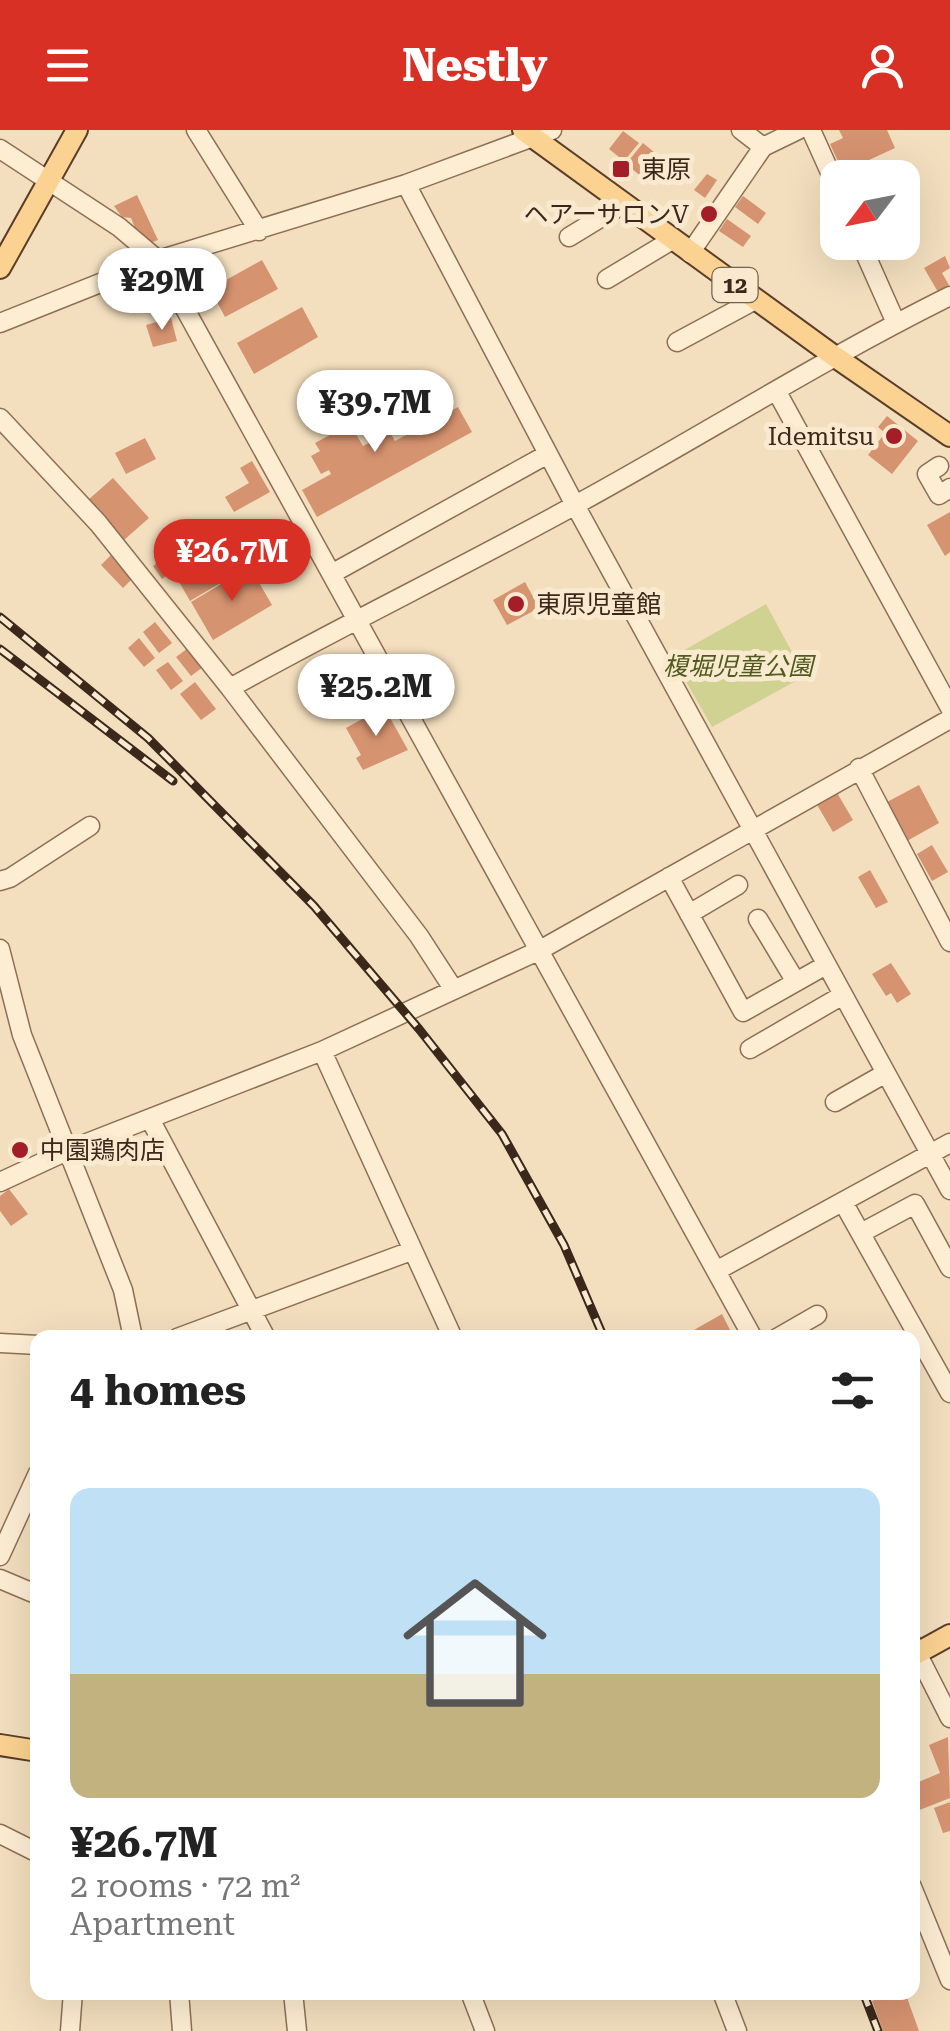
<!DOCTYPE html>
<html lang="en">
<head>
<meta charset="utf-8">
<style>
	:root { --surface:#fff; --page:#f2f2f2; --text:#222; --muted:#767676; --accent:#d93025 }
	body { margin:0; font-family:"Roboto Serif","Noto Sans JP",serif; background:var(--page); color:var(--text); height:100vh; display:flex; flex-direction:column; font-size:38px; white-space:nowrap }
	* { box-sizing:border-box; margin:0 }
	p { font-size:32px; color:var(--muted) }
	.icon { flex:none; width:55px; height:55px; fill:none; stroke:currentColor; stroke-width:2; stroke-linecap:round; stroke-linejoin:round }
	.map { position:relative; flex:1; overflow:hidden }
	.side { position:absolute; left:30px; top:1200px; width:890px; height:670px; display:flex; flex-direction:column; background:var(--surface); border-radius:20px; box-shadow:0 10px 40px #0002 }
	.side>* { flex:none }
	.needle { width:65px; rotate:238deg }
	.controls { position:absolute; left:820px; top:30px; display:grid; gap:20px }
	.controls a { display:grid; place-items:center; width:100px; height:100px; border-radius:20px; background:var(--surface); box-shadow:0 10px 40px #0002; font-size:50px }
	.price { position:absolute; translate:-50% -85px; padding:0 22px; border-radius:35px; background:#fff; color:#222; font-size:32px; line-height:65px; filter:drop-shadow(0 2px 5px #0008) }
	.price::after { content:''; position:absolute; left:50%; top:60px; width:30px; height:22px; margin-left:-15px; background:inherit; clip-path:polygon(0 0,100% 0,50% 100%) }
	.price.active { background:var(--accent); color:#fff }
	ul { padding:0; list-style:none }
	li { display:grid; align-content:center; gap:20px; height:530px; padding:0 40px }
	li span { display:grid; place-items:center; height:310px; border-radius:20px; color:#555 }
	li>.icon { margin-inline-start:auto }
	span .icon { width:180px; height:180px; fill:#fffc; stroke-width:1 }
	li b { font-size:42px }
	h2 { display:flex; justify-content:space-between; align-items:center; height:120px; padding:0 40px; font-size:42px }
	header { display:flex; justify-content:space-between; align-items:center; height:130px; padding:0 40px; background:var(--accent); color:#fff; font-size:45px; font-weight:800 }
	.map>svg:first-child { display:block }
	.green { fill:#cfd291 }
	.building { fill:#d69370 }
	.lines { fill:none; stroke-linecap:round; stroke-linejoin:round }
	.minor-casing { stroke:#8e6f55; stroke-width:21 }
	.major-casing { stroke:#5b3d2a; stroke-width:24 }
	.minor { stroke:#fdedd3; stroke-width:18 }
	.major { stroke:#fbd291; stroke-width:20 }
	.rail-casing { stroke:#3b281b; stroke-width:9 }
	.rail { stroke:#f9eacf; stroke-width:5; stroke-dasharray:15; stroke-linecap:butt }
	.poi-dot { fill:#a41e28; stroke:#f9eacf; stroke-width:4 }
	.labels { text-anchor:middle; stroke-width:10; stroke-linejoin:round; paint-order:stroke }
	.shield { fill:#f9eacf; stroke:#746251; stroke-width:2.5 }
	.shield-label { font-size:22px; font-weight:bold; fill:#3b281b }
	.poi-label { font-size:25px; fill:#3b281b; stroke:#f9eacf; text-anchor:start }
	.park-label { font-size:25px; font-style:italic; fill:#505a1f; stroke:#f9eacf }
</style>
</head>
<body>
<header><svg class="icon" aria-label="menu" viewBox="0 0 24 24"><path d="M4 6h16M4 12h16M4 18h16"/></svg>Nestly<svg class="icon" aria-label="person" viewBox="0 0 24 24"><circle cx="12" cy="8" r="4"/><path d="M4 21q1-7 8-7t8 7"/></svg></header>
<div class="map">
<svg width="950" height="1901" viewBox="0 0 950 1901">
	<rect width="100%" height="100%" fill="#f3dfbe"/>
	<path class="green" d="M766 474 805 546 712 597 672 527Z"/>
	<path class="building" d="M839 0H887L895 18 843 42 830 14 843 8Z
		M623 1 639 13 624 31 609 19Z
		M643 13 660 27 643 48 626 34Z
		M707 44 717 50 705 68 694 60Z
		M137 65 158 110 150 113 137 103 131 88 122 87 114 76Z
		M743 66 766 83 758 94 735 77Z
		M727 89 751 106 743 117 719 101Z
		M945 126 950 138 942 143 949 155 938 162 924 138Z
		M262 130 278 159 225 187 210 159Z
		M302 177 318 207 254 244 237 213Z
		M171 188 177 211 153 217 146 195Z
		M373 272 395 311 458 277 472 302 317 387 302 360 331 344 329 340 321 344 311 326 320 321 315 313 350 294 363 316 369 313 353 284Z
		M887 286 918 311 892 344 868 325 885 303 878 297Z
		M145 308 156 329 126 344 115 323Z
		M252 331 270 362 234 382 225 367 249 353 240 338Z
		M113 348 149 388 124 410 88 370Z
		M950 382V422L945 426 927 395Z
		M225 391 237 410 225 418 212 399Z
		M196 406 205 418 162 449 153 436Z
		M235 416 247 437 190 471 178 450Z
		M113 423 136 445 123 458 101 435Z
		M250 437 272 475 213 510 191 472Z
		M525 452 539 478 507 495 493 470Z
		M155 492 172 513 159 523 143 502Z
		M139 508 155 528 144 537 128 518Z
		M188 518 203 537 191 546 176 527Z
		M168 532 183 551 171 560 156 540Z
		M195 552 216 579 201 590 180 564Z
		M384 577 408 620 363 640 356 628 361 625 346 598Z
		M919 655 939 693 907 711 887 672Z
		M833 656 853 690 833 702 813 668Z
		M932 715 948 742 932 751 917 724Z
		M870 740 888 772 876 778 858 747Z
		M891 833 911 864 897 873 891 863 886 866 872 844Z
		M9 1059 28 1084 11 1096 0 1081V1066Z
		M722 1184 730 1200 717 1208H680Z
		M948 1607 950 1668 912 1683V1644L916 1653 940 1643 929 1615Z
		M950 1672V1701L943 1703 934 1678Z
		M896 1862H905L919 1901H883L872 1871Z"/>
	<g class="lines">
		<g class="minor-casing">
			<path id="minor" d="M196 0 259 101
				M741 0 763 17 798 0
				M811 0 838 60
				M0 19 119 97 158 130 753 1208
				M406 54 575 375 950 1060
				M569 107 623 74
				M860 112 896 193
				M690 123 763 17
				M607 149 672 110
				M0 193 158 130 406 54 552 0
				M677 212 755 170
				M777 262 950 578
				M0 288 98 393 230 558 419 806 454 860
				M939 336 927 344 939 365 950 358
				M333 443 548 324
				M230 558C345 494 463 437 579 373 703 305 823 229 950 166
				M859 638 950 812
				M669 747 743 882 826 835
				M0 751 10 748 90 696
				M689 784 738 755
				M758 789 796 852
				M0 819 22 905 123 1160 133 1208
				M750 919 843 865
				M322 921 453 1208
				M835 972 886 943
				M150 989 266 1208
				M0 1052 69 1020 322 921 540 820 950 589
				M843 1072 950 1263
				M861 1103 915 1074 950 1138
				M716 1141 950 1013
				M177 1208 411 1121
				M777 1208 817 1185
				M0 1213 38 1215
				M0 1426 38 1343
				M0 1449 38 1465
				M912 1513 950 1588
				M0 1704 38 1723
				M912 1757 950 1850
				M179 1862 182 1901
				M293 1862 297 1901
				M470 1862 485 1901
				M722 1862 737 1901
				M70 1901 73 1862"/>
		</g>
		<g class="major-casing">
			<path id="major" d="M523 0 834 226 950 306
				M0 138 77 0
				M912 1526 950 1505
				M0 1615 38 1621"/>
		</g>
		<use href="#minor" class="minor"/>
		<use href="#major" class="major"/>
		<g class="rail-casing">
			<path id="rail" d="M0 487 148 608 314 776 419 899 502 1004 564 1115 604 1208
				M0 519 173 651
				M863 1862 878 1901"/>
		</g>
		<use href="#rail" class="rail"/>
	</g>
	<g class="poi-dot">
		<rect x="611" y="29" width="20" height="20" rx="5"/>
		<circle cx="709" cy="84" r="10"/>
		<circle cx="894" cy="306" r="10"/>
		<circle cx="516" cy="474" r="10"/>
		<circle cx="20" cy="1020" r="10"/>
	</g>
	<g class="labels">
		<rect class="shield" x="712.5" y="138" width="45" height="34" rx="8"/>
		<g class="shield-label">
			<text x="735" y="163">12</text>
		</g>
		<g class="poi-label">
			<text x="641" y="48">東原</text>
			<text x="689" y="93" text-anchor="end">ヘアーサロンV</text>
			<text x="874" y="315" text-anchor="end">Idemitsu</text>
			<text x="536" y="483">東原児童館</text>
			<text x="40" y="1029">中園鶏肉店</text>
		</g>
		<g class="park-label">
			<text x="738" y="545">榎堀児童公園</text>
		</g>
	</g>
</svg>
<div class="controls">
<a><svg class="needle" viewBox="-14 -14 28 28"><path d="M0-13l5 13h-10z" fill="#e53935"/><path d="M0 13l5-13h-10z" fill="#767676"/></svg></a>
</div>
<b class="price" style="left:162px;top:203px">¥29M</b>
<b class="price" style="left:375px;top:325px">¥39.7M</b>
<b class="price active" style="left:232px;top:474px">¥26.7M</b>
<b class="price" style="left:376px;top:609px">¥25.2M</b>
<section class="side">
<h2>4 homes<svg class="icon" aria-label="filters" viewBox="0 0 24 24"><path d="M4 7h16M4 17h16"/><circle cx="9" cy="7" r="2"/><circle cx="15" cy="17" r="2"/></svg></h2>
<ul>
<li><span style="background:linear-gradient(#bfe0f5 60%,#c2b280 0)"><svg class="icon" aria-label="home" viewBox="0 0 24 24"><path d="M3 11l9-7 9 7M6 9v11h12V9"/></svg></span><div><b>¥26.7M</b><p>2 rooms · 72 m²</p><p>Apartment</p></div></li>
</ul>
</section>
</div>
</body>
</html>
